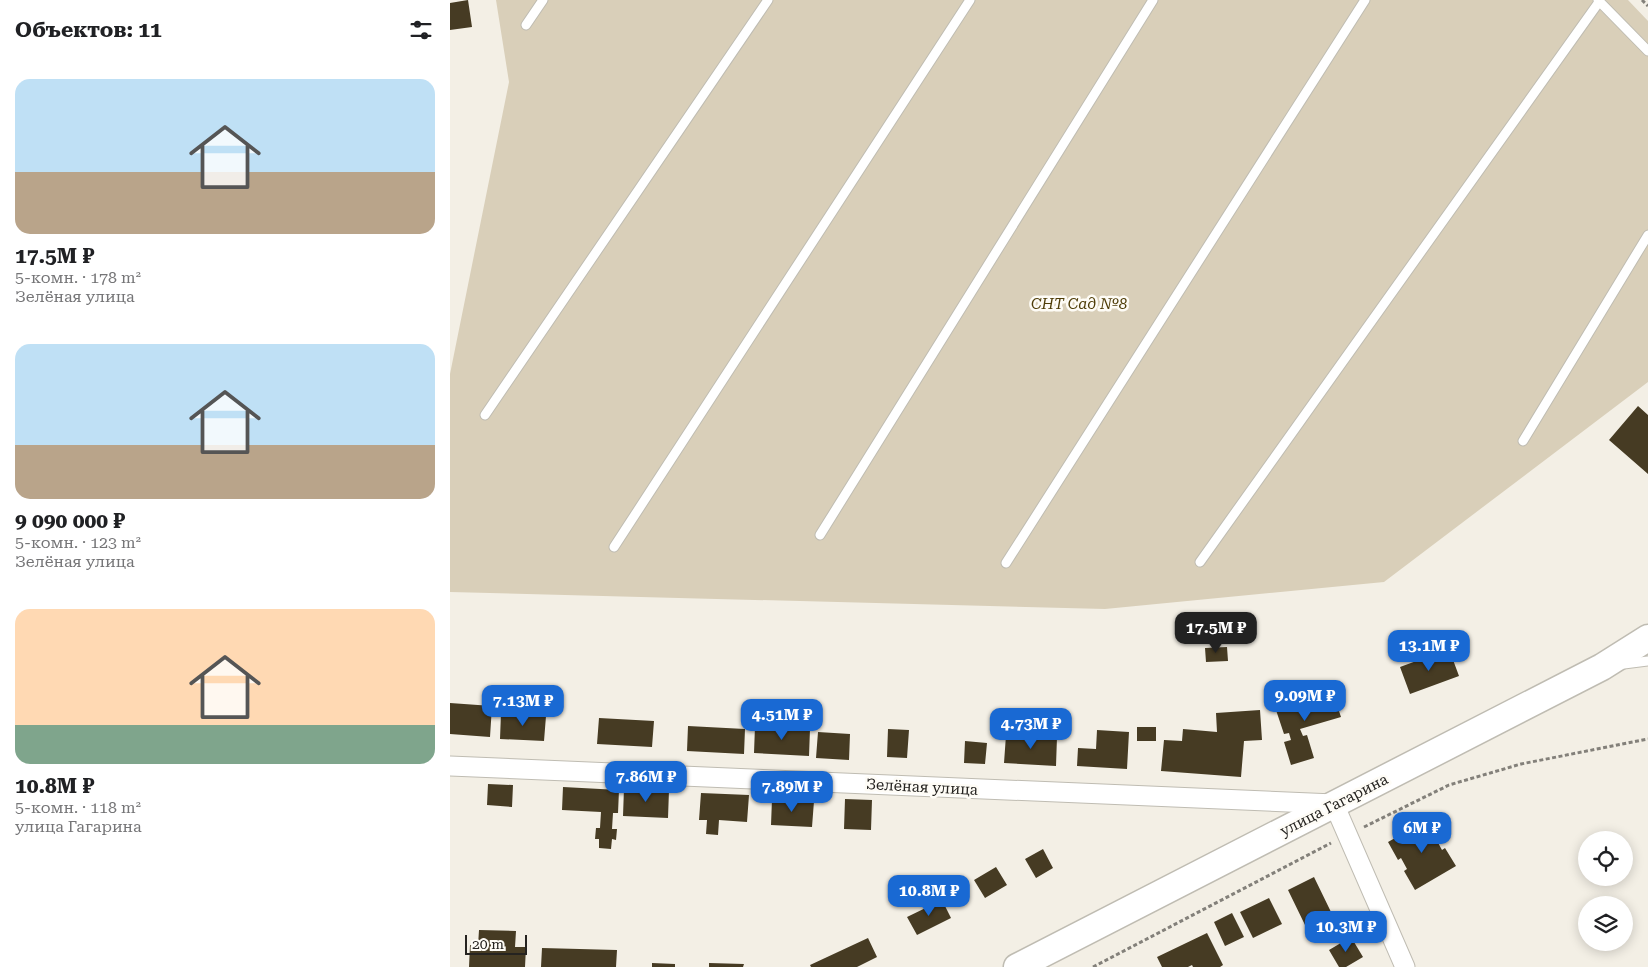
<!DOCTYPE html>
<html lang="ru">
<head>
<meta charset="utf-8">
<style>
	:root { --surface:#fff; --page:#f2f2f2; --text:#202124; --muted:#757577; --accent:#1969d3 }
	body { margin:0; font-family:"Roboto Serif",serif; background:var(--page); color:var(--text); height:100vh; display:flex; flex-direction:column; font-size:19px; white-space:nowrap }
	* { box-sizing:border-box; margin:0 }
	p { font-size:16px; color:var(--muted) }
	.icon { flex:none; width:28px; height:28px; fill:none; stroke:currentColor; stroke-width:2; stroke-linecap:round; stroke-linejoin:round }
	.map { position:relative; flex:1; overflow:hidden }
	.panel { display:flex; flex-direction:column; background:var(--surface); width:450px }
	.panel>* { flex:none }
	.controls { position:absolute; left:1128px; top:831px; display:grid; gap:10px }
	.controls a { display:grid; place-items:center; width:55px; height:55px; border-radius:50%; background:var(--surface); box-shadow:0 2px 12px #0003; font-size:25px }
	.scale { position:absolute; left:15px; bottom:12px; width:62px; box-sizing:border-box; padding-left:5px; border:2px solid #252320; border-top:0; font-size:14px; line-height:18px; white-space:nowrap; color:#252320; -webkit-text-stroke:4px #fefcf6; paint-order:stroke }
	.price { position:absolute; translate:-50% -42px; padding:0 11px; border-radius:10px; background:var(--accent); color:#fff; font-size:16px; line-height:32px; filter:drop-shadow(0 1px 2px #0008) }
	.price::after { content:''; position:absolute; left:50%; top:30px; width:15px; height:11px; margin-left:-8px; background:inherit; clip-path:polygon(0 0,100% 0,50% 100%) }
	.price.selected { background:#222; color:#fff }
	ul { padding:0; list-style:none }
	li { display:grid; align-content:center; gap:10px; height:265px; padding:0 15px }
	li span { display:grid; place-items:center; height:155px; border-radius:15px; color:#555 }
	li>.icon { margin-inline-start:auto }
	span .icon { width:90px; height:90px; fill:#fffc; stroke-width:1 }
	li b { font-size:21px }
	h2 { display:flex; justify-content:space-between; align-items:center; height:60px; padding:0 15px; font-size:21px }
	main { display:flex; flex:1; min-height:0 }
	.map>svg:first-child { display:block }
	.green { fill:#d9cfb9 }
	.building { fill:#463b23 }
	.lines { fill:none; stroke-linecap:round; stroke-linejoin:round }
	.lane-casing { stroke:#bfbcb2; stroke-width:11 }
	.street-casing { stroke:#bfbcb2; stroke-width:21 }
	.secondary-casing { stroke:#bfbcb2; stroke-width:29 }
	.path { stroke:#83807a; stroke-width:3; stroke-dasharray:4 2.5; stroke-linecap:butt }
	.lane { stroke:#fff; stroke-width:9 }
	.street { stroke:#fff; stroke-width:19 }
	.secondary { stroke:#fff; stroke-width:26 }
	.labels { text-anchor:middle; stroke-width:5; stroke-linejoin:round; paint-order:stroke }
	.park-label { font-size:15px; font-style:italic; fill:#4f3d08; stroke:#fefcf6 }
	.street-label { font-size:15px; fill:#252320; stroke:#fefcf6 }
</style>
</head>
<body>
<main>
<section class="panel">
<h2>Объектов: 11<svg class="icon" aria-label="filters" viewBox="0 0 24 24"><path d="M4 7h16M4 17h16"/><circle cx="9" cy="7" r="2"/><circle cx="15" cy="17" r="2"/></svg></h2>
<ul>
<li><span style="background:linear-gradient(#bfe0f5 60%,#b9a48a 0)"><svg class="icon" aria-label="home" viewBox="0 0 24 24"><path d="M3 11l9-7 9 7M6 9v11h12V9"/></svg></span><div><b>17.5M ₽</b><p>5-комн. · 178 m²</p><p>Зелёная улица</p></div></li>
<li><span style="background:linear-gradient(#bfe0f5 65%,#b9a48a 0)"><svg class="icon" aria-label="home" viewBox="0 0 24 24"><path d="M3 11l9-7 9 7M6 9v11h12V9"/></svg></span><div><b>9 090 000 ₽</b><p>5-комн. · 123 m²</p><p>Зелёная улица</p></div></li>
<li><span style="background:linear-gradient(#ffd9b3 75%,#7fa58c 0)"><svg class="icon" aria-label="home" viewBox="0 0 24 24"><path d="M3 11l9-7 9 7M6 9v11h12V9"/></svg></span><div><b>10.8M ₽</b><p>5-комн. · 118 m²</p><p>улица Гагарина</p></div></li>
</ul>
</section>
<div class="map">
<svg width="1198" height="967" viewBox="0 0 1198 967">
	<rect width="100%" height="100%" fill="#f3efe5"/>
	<path class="green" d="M46 0H1178L1198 21V382L934 582 655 609 0 592V374L59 82Z"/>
	<path class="building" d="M18 0 22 27 0 30V3Z
		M1188 406 1198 415V474L1159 440Z
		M777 647 778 661 756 662 755 648Z
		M999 649 1009 676 960 694 950 667Z
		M882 690 891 717 850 729 853 736 857 735 864 758 841 765 834 742 841 740 839 733 834 734 825 707Z
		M0 703 42 706 40 737 0 734Z
		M810 710 812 740 794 741 791 777 711 771 714 740 732 741 733 729 767 732 766 713Z
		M51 713 96 716 94 741 50 739Z
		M149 718 204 721 202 747 147 744Z
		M238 726 295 729 294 754 237 751Z
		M305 726 360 729 359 756 304 753Z
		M687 727H706V741H687Z
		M438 729 459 730 457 758 437 757Z
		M647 730 679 732 677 769 627 766 628 748 646 749Z
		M368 732 400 734 399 760 366 758Z
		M556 735 607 737 606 766 554 763Z
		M515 741 537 743 535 764 514 763Z
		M38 784 63 785 62 807 37 805Z
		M113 787 169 790 168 813H163L162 829H167L166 840 162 839 161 849 149 848V839H145L146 828H150L151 812 112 810Z
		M174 788 219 790 218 818 173 816Z
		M251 793 299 795 297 822 269 820 268 835 256 834 257 820H249Z
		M322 799 364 801 362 827 321 825Z
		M395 799 422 800 421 830 394 829Z
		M979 819 990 837 986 839 992 850 995 848 1006 866 965 890 954 871 957 869 951 858 948 860 938 842Z
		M593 849 603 868 586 878 575 859Z
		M546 867 557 885 535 898 524 880Z
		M864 877 881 912 855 925 838 890Z
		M819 898 832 924 803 938 790 912Z
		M492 900 501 918 467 935 457 917Z
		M782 913 794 937 775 946 764 922Z
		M29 930 66 931 65 947H76L75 967H19L20 945 28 946Z
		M757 933 773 965 770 967H743L742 965 738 967H712L707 957Z
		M901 937 913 957 896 967H889L879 950Z
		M418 938 427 957 407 967H361L360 965Z
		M92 948 167 950 166 967H91Z
		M202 963 225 964V967H202Z
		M259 963 294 964 293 967H259Z"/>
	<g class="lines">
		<g class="lane-casing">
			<path id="lane" d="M1148 0 1198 51
				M76 25 93 0
				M35 415 318 0
				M1073 441 1198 235
				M370 535 703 0
				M164 547 520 0
				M750 562 1149 2
				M556 563 915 0
				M1174 664 1198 661"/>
		</g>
		<g class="street-casing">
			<path id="street" d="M0 766 884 804 955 967"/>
		</g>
		<g class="secondary-casing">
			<path id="secondary" d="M567 967 1152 667 1198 638"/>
		</g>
		<path class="path" d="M1192 0 1198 6
			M914 827 999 785 1071 764 1198 739
			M643 967 881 843"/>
		<use href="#lane" class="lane"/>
		<use href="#street" class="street"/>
		<use href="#secondary" class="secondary"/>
	</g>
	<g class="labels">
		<g class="park-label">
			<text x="629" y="309">СНТ Сад №8</text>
		</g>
		<g class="street-label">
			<text transform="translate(472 787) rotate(3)" y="5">Зелёная улица</text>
			<text transform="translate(884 805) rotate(-27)" y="5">улица Гагарина</text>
		</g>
	</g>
</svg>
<div class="controls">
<a><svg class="icon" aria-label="locate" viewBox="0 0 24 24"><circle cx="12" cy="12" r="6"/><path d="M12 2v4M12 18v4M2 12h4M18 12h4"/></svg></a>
<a><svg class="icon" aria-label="layers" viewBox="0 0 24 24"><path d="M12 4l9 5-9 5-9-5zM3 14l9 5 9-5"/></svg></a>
</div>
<div class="scale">20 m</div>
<b class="price selected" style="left:766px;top:654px">17.5M ₽</b>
<b class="price" style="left:979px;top:672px">13.1M ₽</b>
<b class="price" style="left:855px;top:722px">9.09M ₽</b>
<b class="price" style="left:73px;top:727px">7.13M ₽</b>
<b class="price" style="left:332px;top:741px">4.51M ₽</b>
<b class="price" style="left:581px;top:750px">4.73M ₽</b>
<b class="price" style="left:196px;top:803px">7.86M ₽</b>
<b class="price" style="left:342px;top:813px">7.89M ₽</b>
<b class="price" style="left:972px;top:854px">6M ₽</b>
<b class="price" style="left:479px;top:917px">10.8M ₽</b>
<b class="price" style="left:896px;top:953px">10.3M ₽</b>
</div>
</main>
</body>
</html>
